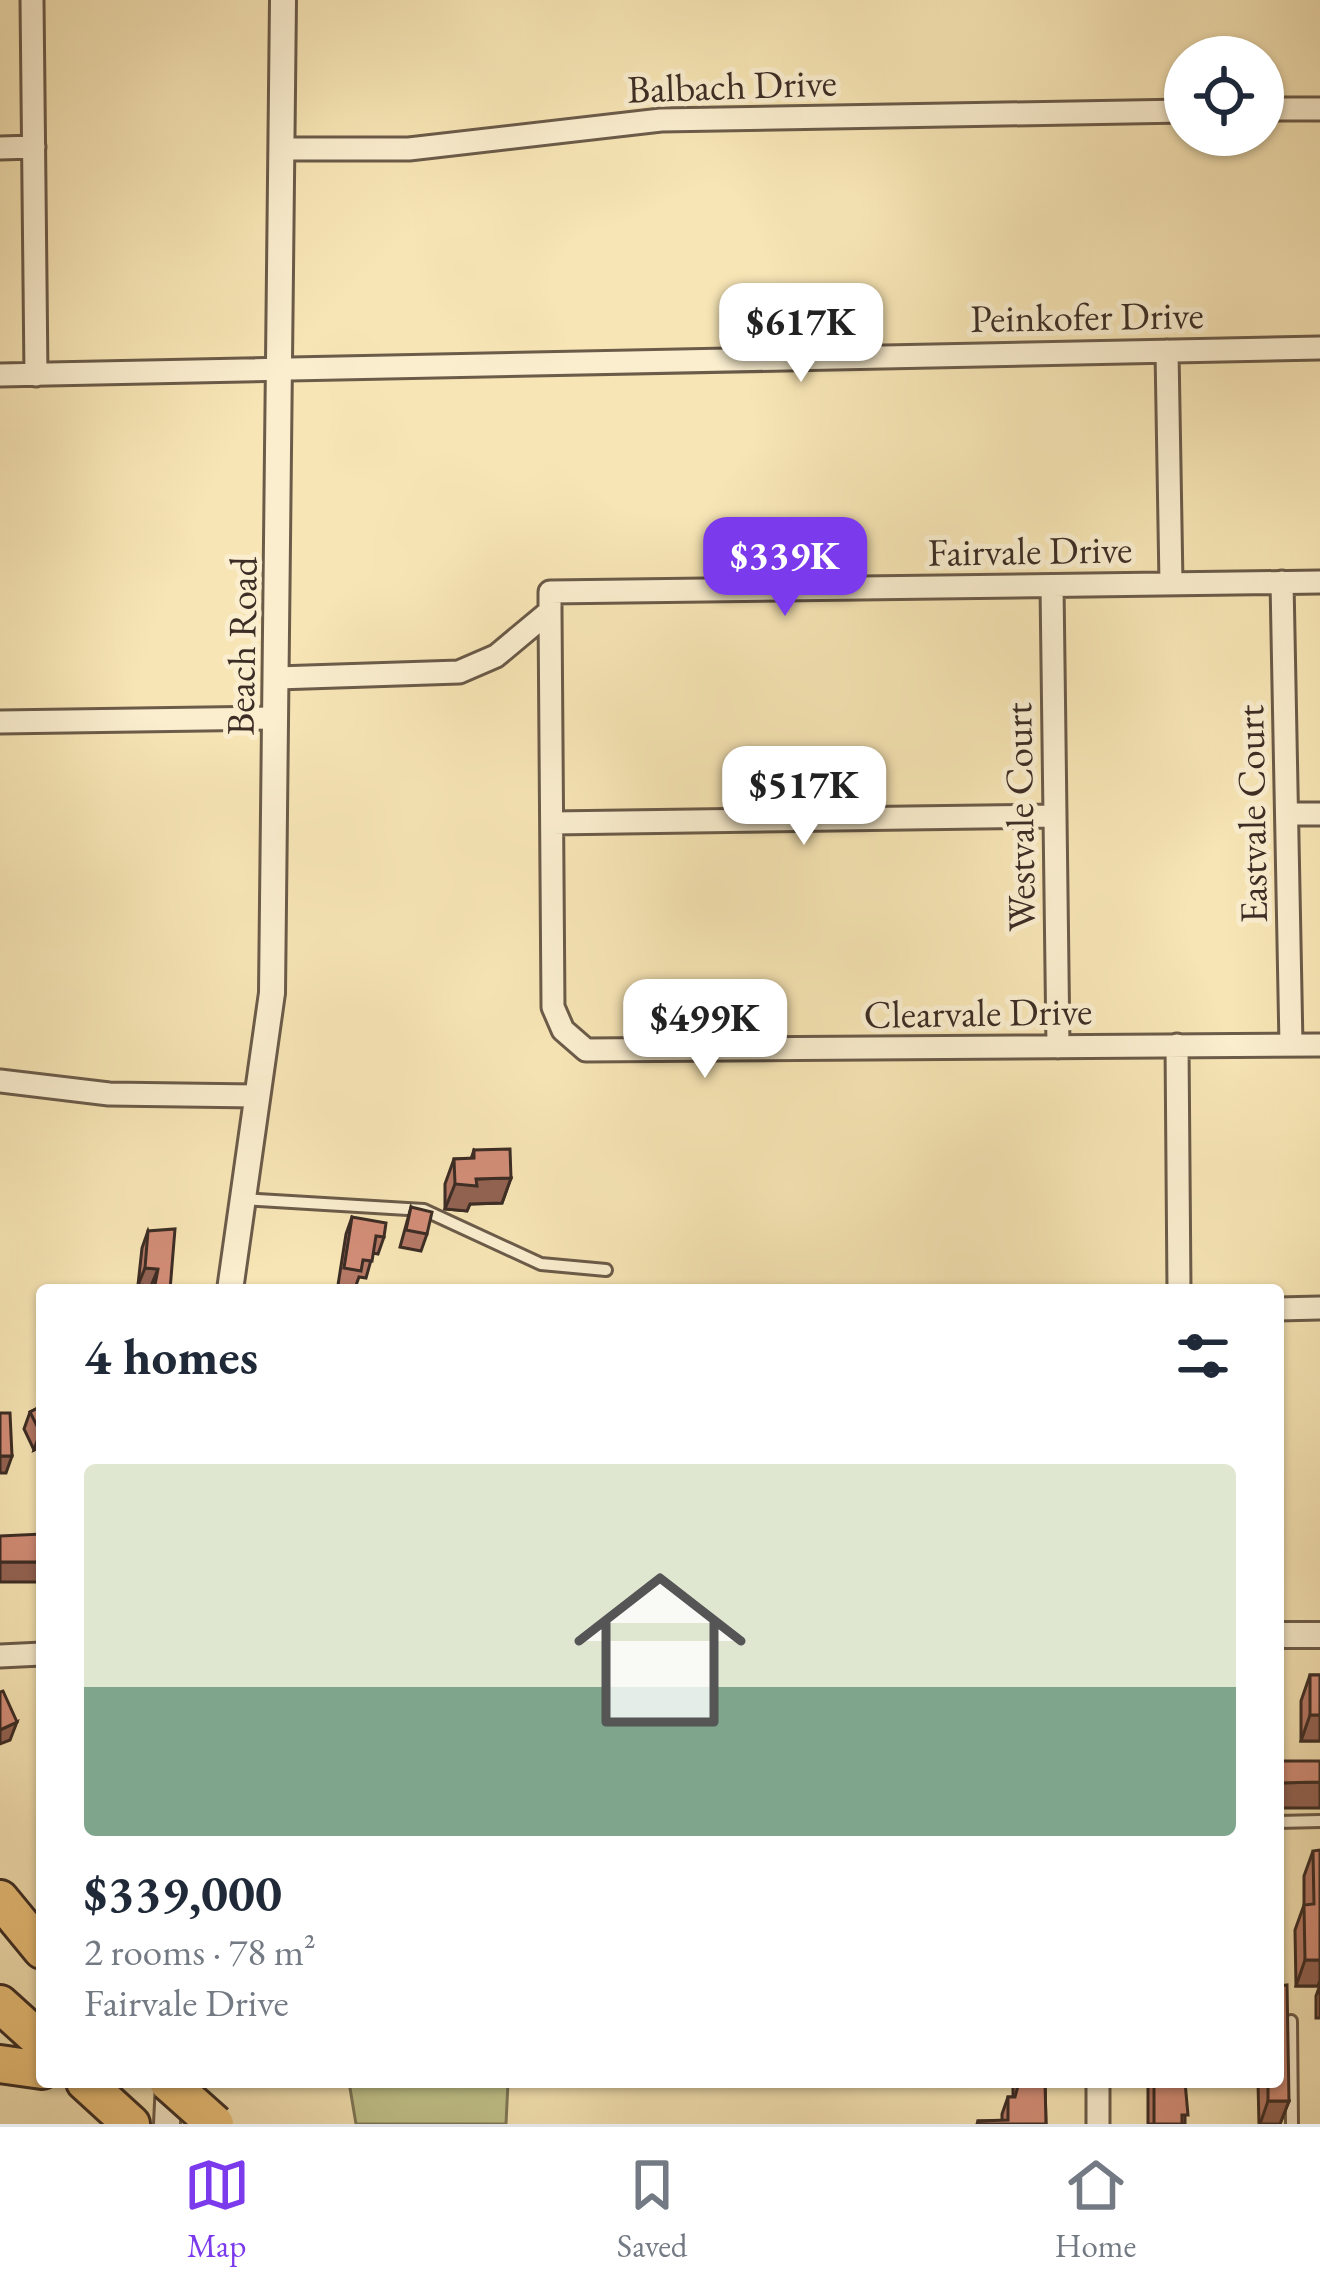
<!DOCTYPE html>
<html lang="en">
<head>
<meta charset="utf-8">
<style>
	:root { --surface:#fff; --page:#f6f6f7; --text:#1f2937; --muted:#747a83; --line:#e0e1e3; --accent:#7c3aed }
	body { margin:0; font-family:"EB Garamond",serif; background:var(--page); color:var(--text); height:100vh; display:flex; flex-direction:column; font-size:45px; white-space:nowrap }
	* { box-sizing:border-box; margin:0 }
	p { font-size:39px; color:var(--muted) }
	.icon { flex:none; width:66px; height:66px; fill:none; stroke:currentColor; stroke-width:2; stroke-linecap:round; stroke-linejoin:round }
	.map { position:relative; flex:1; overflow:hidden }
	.sheet { position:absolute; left:36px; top:1284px; width:1248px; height:804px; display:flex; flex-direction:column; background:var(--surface); border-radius:12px; box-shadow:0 3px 9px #0004 }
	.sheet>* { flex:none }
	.controls { position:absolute; left:1164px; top:36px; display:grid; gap:24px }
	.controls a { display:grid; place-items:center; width:120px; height:120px; border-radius:50%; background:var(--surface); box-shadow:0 3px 9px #0004; font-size:60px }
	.price { position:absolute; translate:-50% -102px; padding:0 27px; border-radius:24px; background:#fff; color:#222; font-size:39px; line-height:78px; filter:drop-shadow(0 3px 6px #0008) }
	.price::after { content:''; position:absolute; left:50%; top:72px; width:36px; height:27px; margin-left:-18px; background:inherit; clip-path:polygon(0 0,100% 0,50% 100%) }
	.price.selected { background:var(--accent); color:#fff }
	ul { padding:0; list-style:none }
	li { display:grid; align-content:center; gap:24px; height:636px; padding:0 48px }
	li span { display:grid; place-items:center; height:372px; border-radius:12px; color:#555 }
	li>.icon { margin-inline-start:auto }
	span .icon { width:216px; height:216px; fill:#fffc; stroke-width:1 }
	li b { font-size:51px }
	h2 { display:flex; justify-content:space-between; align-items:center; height:144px; padding:0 48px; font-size:51px }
	.dock { display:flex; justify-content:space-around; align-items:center; height:168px; border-top:3px solid var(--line); background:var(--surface); font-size:33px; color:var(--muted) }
	.dock a { display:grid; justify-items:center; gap:6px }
	.dock .selected { color:var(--accent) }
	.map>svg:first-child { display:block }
	.green { fill:#c1c38b; stroke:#7e7858; stroke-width:3 }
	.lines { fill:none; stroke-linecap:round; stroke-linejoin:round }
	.service-casing { stroke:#6b5b49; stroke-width:16 }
	.minor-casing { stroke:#6b5b49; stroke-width:27 }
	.tertiary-casing { stroke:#6b5b49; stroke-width:30 }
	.motorway-casing { stroke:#3c2d25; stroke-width:42 }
	.service { stroke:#faeecf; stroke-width:10 }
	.minor { stroke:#faeecf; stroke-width:21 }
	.tertiary { stroke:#faeecf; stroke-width:24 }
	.motorway { stroke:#ecc27a; stroke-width:36 }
	.motorway-bridge-casing { stroke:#3c2d25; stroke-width:42; stroke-linecap:butt }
	.motorway-bridge { stroke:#ecc27a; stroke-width:36 }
	.wall { fill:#b57966; stroke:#3c2d25; stroke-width:3 }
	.shaded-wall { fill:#936353; stroke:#3c2d25; stroke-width:3 }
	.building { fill:#d28d77; stroke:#3c2d25; stroke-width:3 }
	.labels { text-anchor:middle; stroke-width:10; stroke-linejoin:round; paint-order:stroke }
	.street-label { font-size:39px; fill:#3c2d25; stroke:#faeecf }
</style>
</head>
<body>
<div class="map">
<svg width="1320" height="2124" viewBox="0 0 1320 2124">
	<rect width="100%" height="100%" fill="#f7e5b5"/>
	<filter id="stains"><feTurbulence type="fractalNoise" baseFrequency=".00167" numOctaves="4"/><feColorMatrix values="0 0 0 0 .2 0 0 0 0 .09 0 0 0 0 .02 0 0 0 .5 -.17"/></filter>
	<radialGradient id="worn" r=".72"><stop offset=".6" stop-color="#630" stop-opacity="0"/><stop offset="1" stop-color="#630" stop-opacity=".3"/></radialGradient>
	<path class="green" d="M349 2082H508L506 2124H356Z"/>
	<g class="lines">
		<g class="service-casing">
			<path id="service" d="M243 1199 424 1210 541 1264 606 1270
				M1278 1822 1320 1821
				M1291 2021 1292 2124"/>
		</g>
		<g class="minor-casing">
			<path id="minor" d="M32 0 36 375
				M1263 109H1320
				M0 148 34 147
				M282 149H409L661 120 1185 111
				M1167 351 1171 583
				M0 375 1320 348
				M1282 582 1291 1045
				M1052 586 1058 1047
				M550 611 553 1007 563 1030 586 1050 1320 1045
				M277 678 459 672 496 656 550 611V592L1320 582
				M0 722 276 718
				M1287 814H1320
				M552 823 1055 816
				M1177 1045 1179 1290
				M0 1081 109 1094 257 1096
				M1278 1309 1320 1308
				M0 1656 42 1654
				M1098 2082V2124"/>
		</g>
		<g class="tertiary-casing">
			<path id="tertiary" d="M230 1290 272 993 283 0
				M1278 1635H1320
				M167 2124 169 2082"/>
		</g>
		<g class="motorway-casing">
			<path id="motorway" d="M0 1899 42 1950
				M0 2004 42 2042
				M0 2064 42 2070
				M85 2082 131 2124"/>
		</g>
		<use href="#service" class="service"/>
		<use href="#minor" class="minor"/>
		<use href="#tertiary" class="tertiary"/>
		<use href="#motorway" class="motorway"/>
		<g class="motorway-bridge-casing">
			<path id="motorway-bridge" d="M168 2082 215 2124"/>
		</g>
		<use href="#motorway-bridge" class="motorway-bridge"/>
	</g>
	<path class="wall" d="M474 1150 511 1178 502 1203 470 1204 467 1211 445 1209V1184L454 1159H471Z
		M411 1207 427 1234 421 1251 400 1247Z
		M352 1217 384 1237 378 1254 373 1253 366 1278 359 1277 355 1288 338 1285 346 1234Z
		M148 1231 170 1290H151V1286L138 1285 142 1248Z
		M42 1406V1446L34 1450 24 1429 30 1412Z
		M1310 1675H1320V1741H1301V1701Z
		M1313 1851 1318 1986H1296L1295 1930 1304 1905V1876Z
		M1320 1985V2018H1316V1996Z
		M1013 2082H1045L1046 2124H977L978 2121H1002V2114L1008 2097H1013Z
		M1148 2082H1185V2124H1148Z
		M1258 2082H1278L1289 2101 1280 2124H1259Z"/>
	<path class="shaded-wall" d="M511 1178 502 1203 470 1204 467 1211 445 1209 455 1184 476 1179Z
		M145 1268 158 1269 151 1286 138 1285Z
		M42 1431V1446L34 1450 40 1432Z
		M0 1456H12L6 1473H0Z
		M0 1562H42V1582H0Z
		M1310 1715H1320V1741H1301Z
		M17 1722 10 1740 0 1744V1730Z
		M1320 1782V1808H1278V1783Z
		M1305 1960H1320V1980L1318 1986H1296Z
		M1268 2101H1289L1280 2124H1260Z"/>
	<path class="building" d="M510 1149 511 1178 476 1179 477 1186 455 1184 454 1159 474 1158V1150Z
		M411 1207 432 1212 427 1234 406 1230Z
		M352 1217 386 1223 384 1237 376 1236 372 1261 363 1260 361 1271 344 1268Z
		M175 1229 170 1290H154L158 1269 145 1268 148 1231Z
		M42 1406V1431L40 1432 30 1412Z
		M0 1413H10L12 1456H0Z
		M42 1534V1562H0V1536Z
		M1310 1675H1320V1715H1310Z
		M3 1691 17 1722 0 1730V1692Z
		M1278 1761H1320V1782L1278 1783Z
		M1320 1850V1960H1305L1304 1905 1314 1904 1313 1851Z
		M1287 1985 1289 2101H1268V2082H1278V1986Z
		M1019 2082H1045L1046 2124H978V2121L1008 2120V2097H1015Z
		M1154 2082H1185L1188 2115H1182V2124H1154Z"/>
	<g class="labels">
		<g class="street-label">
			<text transform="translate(732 85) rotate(-2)" y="14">Balbach Drive</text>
			<text transform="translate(1087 316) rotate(-1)" y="14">Peinkofer Drive</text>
			<text transform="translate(1030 550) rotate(-1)" y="14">Fairvale Drive</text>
			<text transform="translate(241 646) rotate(-89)" y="14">Beach Road</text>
			<text transform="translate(1251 814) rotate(-91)" y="14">Eastvale Court</text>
			<text transform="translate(1019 817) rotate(-91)" y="14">Westvale Court</text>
			<text transform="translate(978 1012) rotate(-1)" y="14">Clearvale Drive</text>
		</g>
	</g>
	<rect width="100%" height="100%" filter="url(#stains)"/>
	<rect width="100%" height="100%" fill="url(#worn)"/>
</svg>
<div class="controls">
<a><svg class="icon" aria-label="locate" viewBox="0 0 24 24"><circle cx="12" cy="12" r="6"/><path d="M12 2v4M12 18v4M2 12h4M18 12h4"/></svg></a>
</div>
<b class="price" style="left:801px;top:385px">$617K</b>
<b class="price selected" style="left:785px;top:619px">$339K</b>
<b class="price" style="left:804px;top:848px">$517K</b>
<b class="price" style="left:705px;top:1081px">$499K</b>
<section class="sheet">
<h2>4 homes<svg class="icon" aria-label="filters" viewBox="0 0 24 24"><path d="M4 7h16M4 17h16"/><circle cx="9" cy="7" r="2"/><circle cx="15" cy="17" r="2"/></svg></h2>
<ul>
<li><span style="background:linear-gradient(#dfe7d0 60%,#7fa58c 0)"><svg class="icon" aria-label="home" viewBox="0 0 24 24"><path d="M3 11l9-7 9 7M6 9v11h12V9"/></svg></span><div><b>$339,000</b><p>2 rooms · 78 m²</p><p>Fairvale Drive</p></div></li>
</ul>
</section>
</div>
<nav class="dock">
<a class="selected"><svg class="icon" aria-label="map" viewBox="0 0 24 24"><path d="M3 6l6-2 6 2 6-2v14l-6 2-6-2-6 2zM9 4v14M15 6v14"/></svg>Map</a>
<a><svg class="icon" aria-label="saved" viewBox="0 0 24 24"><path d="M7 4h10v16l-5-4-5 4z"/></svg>Saved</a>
<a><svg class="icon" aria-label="home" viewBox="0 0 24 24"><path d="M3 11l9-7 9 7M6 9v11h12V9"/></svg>Home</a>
</nav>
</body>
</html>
